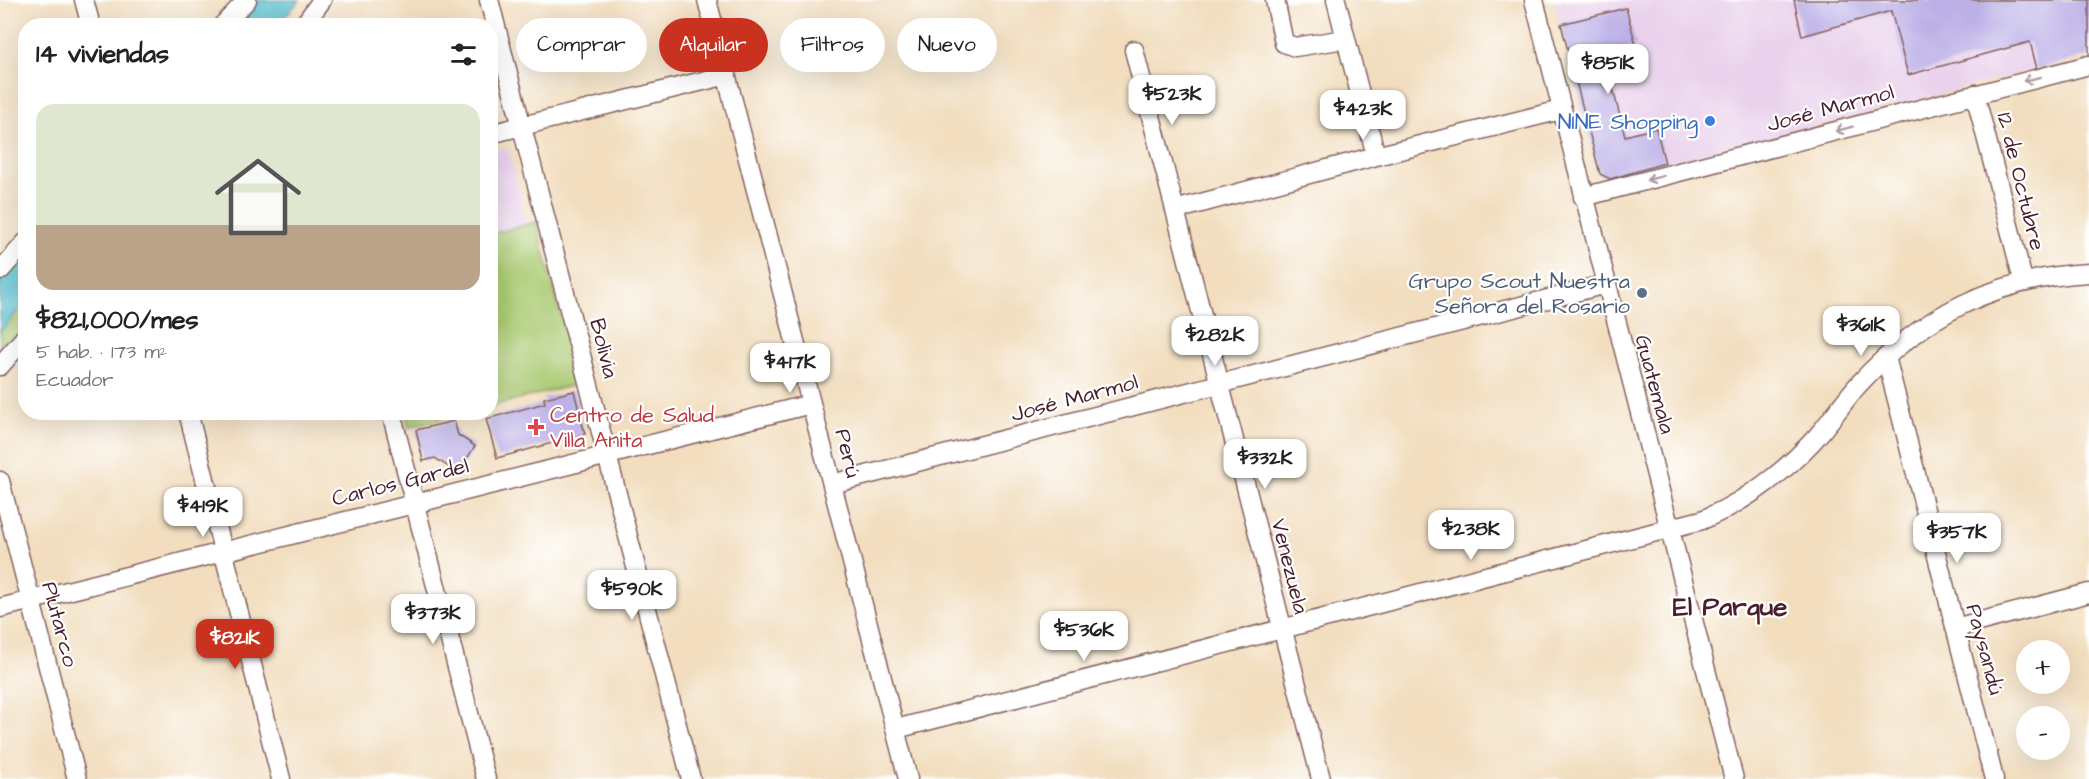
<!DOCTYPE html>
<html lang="es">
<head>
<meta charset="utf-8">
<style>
	:root { --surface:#fff; --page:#f6f6f6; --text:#222; --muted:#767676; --accent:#c8321e }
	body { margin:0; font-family:"Architects Daughter",sans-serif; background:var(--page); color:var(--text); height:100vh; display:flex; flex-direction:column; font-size:22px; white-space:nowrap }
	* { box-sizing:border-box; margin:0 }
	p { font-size:20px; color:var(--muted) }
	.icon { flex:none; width:33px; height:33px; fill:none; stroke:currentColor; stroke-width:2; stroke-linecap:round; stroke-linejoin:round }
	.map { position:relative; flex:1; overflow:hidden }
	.drawer { position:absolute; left:18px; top:18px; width:480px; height:402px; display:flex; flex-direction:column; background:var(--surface); border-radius:24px; box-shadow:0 6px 24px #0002 }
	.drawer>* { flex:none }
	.banner { position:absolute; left:516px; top:18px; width:570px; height:54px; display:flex; gap:12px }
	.controls { position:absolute; left:2016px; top:640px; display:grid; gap:12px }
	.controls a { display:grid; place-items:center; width:54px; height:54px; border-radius:50%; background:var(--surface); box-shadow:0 6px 24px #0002; font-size:30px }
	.price { position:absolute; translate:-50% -51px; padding:0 14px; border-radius:12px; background:#fff; color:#222; font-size:20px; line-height:39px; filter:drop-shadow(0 2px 3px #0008) }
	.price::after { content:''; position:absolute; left:50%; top:36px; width:18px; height:14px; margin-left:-9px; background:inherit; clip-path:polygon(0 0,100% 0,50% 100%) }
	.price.active { background:var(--accent); color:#fff }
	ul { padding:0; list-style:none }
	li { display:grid; align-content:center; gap:12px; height:318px; padding:0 18px }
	li span { display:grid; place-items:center; height:186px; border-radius:18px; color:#555 }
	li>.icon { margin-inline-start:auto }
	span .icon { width:108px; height:108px; fill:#fffc; stroke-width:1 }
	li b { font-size:26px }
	h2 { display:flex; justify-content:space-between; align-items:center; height:72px; padding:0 18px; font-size:26px }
	.pill { padding:0 21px; border-radius:27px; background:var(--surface); box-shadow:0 6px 24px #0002; font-size:21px; line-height:54px }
	.pill.active { background:var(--accent); color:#fff }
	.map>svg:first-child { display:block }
	.built { fill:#ead1ec }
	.green { fill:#aaca72; stroke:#7a744e; stroke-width:1.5 }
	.water { fill:#54c0cf; stroke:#4f707d; stroke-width:1.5 }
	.building { fill:#bcb0e7 }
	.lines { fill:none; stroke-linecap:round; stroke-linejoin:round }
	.street-casing { stroke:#85625f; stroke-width:21 }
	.street { stroke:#fff; stroke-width:18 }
	.oneway { stroke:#ae9aa0 }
	.shop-dot { fill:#3f7fe0; stroke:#fff; stroke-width:2 }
	.service-dot { fill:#5c6f8a; stroke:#fff; stroke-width:2 }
	.health-dot { fill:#e0444e; stroke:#fff; stroke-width:2 }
	.labels { text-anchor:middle; stroke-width:4.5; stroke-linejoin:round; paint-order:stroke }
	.street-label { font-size:22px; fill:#4a1f2b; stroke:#fff }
	.shop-label { font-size:22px; fill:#366cbe; stroke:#fff; text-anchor:end }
	.service-label { font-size:22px; fill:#4e5e75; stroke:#fff; text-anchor:end }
	.health-label { font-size:22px; fill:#be3a42; stroke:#fff; text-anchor:start }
	.quarter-label { font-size:26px; font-weight:bold; fill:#4a1f2b; stroke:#fff }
</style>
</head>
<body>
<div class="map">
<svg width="2089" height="779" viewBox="0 0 2089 779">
	<rect width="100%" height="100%" fill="#fff"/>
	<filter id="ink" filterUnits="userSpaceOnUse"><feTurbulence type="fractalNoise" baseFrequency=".0167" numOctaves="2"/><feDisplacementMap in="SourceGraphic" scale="12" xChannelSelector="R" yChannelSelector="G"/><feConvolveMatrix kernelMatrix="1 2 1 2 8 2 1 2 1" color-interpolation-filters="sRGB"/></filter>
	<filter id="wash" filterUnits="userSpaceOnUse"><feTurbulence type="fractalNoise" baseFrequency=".008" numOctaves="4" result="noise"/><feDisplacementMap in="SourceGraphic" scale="24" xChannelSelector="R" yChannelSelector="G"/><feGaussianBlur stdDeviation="1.35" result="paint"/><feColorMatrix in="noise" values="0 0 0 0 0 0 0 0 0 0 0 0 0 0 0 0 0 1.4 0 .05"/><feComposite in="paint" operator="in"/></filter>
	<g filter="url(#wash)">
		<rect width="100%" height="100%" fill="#f2debf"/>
		<path class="built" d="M1554 0H2089L2037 69 1612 179 1599 174Z
			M502 148 509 151 527 226 491 234V151Z"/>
		<path class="green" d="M536 222 579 384 491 406V234Z
			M25 242V336L0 366V271Z
			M405 412H464V413L409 427Z"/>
		<path class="water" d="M252 0H300L277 25 230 26Z
			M25 253V303L0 332V281Z"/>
		<g id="blocks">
			<path class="building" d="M1794 0H2089V56L2037 69 2030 42 1908 75 1891 11 1802 36Z
				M1626 8 1636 45 1604 54 1625 136 1656 128 1665 163 1610 179 1600 174 1561 24Z
				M574 391 585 434 497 458 486 419 545 403 544 398Z
				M454 421 458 435 475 446 458 473 435 458 423 461 416 430Z"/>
		</g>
	</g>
	<g filter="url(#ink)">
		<use href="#blocks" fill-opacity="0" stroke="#85625f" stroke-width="1.5"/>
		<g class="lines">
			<g class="street-casing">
				<path id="street" d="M84 0 91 26
					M489 0 691 779
					M707 0 908 779
					M1275 0 1284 43 1295 47 1345 39
					M1336 0 1376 156
					M1534 0 1734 779
					M222 26 247 0
					M303 26 322 0
					M1134 50 1321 779
					M1975 94 2023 280
					M490 134 727 75
					M1583 197 2089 65
					M1175 210 1376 156 1561 110
					M0 271 26 242
					M1886 357 1994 779
					M0 366 26 336
					M188 412 281 779
					M391 412 486 779
					M0 481 77 779
					M832 484 1606 284
					M0 608 811 404
					M1955 628 2089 593
					M896 729 1702 520C1744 502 1781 475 1812 442 1829 424 1842 403 1858 385 1922 315 1995 278 2089 273"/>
			</g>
			<use href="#street" class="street"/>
		</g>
		<defs><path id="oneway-shaft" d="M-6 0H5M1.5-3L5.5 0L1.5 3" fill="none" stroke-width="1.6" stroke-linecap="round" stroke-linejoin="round" transform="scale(1.5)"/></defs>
		<g class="oneway">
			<use href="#oneway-shaft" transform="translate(2032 79) rotate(166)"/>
			<use href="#oneway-shaft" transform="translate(1844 129) rotate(165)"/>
			<use href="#oneway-shaft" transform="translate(1655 178) rotate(165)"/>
		</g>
	</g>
	<circle class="shop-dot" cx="1710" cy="121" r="6"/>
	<circle class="service-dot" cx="1642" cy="293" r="6"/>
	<path class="health-dot" d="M533 418h6v6h6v6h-6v6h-6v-6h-6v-6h6z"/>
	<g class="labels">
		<g class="street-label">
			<text transform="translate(1830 107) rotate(-15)" y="8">José Marmol</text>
			<text transform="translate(2022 181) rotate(76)" y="8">12 de Octubre</text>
			<text transform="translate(605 348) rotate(76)" y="8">Bolivia</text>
			<text transform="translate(1656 384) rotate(75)" y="8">Guatemala</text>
			<text transform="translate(1074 397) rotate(-15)" y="8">José Marmol</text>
			<text transform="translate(849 453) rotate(76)" y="8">Perú</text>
			<text transform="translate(400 481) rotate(-14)" y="8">Carlos Gardel</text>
			<text transform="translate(1291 566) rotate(76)" y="8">Venezuela</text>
			<text transform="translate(61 624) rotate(75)" y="8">Plutarco</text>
			<text transform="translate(1986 649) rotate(75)" y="8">Paysandú</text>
		</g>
		<g class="shop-label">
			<text x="1698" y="129">NINE Shopping</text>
		</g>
		<g class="service-label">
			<text x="1630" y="288">Grupo Scout Nuestra<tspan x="1630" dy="25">Señora del Rosario</tspan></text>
		</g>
		<g class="health-label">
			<text x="550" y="422">Centro de Salud<tspan x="550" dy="25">Villa Anita</tspan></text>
		</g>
		<g class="quarter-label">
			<text x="1730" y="615">El Parque</text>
		</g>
	</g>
</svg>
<div class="controls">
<a>+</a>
<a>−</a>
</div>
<b class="price" style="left:1608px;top:95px">$851K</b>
<b class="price" style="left:1172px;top:126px">$523K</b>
<b class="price" style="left:1363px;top:141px">$423K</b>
<b class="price" style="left:1861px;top:357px">$361K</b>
<b class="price" style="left:1215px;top:367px">$282K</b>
<b class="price" style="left:790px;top:394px">$417K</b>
<b class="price" style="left:1265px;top:490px">$332K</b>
<b class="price" style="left:203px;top:538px">$419K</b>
<b class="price" style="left:1471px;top:561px">$238K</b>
<b class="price" style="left:1957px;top:564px">$357K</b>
<b class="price" style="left:632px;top:621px">$590K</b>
<b class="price" style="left:433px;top:645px">$373K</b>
<b class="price" style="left:1084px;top:662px">$536K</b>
<b class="price active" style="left:235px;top:670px">$821K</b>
<div class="banner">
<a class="pill">Comprar</a>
<a class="pill active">Alquilar</a>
<a class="pill">Filtros</a>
<a class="pill">Nuevo</a>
</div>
<section class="drawer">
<h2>14 viviendas<svg class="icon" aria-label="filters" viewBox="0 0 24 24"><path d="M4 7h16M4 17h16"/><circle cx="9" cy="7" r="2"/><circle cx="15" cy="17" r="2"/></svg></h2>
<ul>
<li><span style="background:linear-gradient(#dfe7d0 65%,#b9a48a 0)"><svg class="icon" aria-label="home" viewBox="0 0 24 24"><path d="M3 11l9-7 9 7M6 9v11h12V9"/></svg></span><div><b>$821,000/mes</b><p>5 hab. · 173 m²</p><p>Ecuador</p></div></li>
</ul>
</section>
</div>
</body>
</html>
